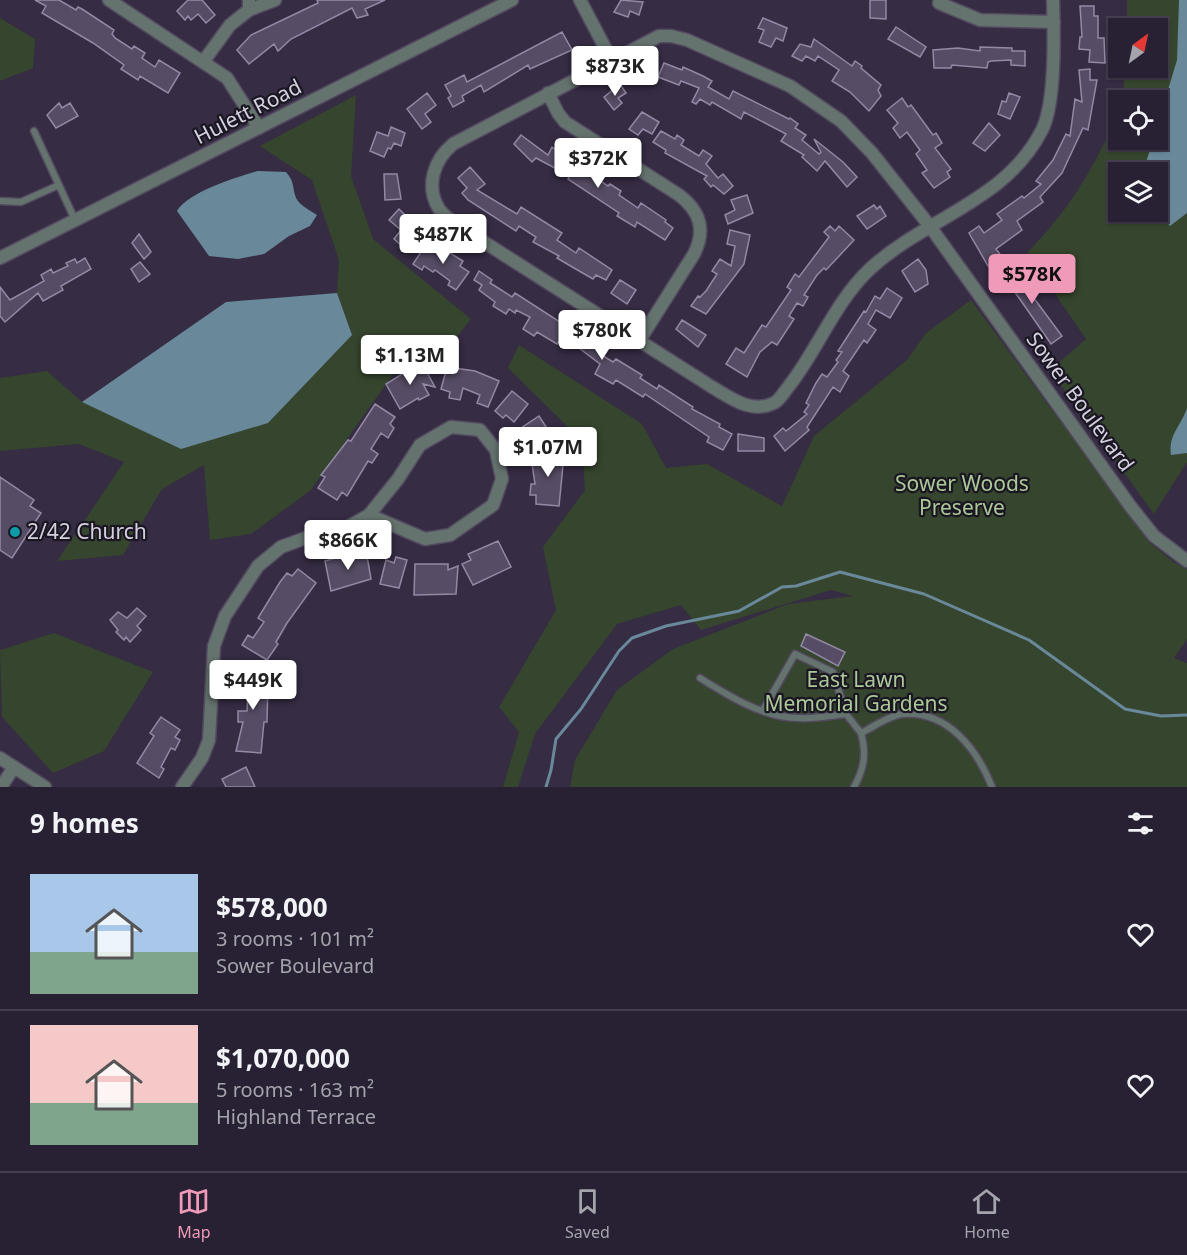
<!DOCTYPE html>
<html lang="en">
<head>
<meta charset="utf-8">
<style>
	:root { --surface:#282133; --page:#30293b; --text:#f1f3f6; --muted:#a5a3ac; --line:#443e4e; --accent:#ef9ab8 }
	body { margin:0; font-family:"Noto Sans",sans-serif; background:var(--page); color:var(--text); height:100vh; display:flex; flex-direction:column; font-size:22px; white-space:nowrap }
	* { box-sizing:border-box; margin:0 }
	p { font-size:20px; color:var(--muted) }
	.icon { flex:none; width:33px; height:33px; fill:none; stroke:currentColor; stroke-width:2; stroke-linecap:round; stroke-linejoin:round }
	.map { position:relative; height:787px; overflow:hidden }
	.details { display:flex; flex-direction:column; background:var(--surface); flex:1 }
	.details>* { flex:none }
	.needle { width:39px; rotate:33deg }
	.fabs { position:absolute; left:1108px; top:18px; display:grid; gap:12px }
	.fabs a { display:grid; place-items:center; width:60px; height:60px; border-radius:0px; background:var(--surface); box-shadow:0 2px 4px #0004,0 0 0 2px var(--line); font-size:30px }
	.price { position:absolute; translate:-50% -51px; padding:0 14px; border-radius:6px; background:#fff; color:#222; font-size:20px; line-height:39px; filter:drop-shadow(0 2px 3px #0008) }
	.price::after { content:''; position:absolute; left:50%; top:36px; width:18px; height:14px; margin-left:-9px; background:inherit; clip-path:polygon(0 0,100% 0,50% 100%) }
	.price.active { background:var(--accent); color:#111 }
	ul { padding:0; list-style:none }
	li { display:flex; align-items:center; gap:18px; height:150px; padding:0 30px }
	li+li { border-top:2px solid var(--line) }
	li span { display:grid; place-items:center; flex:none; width:168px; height:120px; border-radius:0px; color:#555 }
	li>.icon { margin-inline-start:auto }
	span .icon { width:72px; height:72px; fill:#fffc; stroke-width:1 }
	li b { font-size:26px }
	h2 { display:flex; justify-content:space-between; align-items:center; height:72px; padding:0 30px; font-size:26px }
	.menu { display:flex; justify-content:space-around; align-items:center; height:84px; border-top:2px solid var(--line); background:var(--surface); font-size:16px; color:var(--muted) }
	.menu a { display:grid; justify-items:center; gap:3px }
	.menu .active { color:var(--accent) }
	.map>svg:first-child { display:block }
	.green { fill:#36452d; fill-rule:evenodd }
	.water { fill:#69899b }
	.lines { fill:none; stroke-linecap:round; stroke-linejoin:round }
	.stream { stroke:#69899b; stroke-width:3 }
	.building { fill:#564c65; stroke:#9489a5; stroke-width:1.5 }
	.service-casing { stroke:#534a60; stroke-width:9 }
	.minor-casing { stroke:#534a60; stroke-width:15 }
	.tertiary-casing { stroke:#534a60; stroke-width:15 }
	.service { stroke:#65736e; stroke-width:6 }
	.minor { stroke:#65736e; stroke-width:12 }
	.tertiary { stroke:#65736e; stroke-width:12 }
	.culture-dot { fill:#0f9aa8; stroke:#1b1722; stroke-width:2 }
	.labels { text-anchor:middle; stroke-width:4.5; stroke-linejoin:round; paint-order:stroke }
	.street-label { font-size:21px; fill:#d5d0df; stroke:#1b1722 }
	.park-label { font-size:21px; fill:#abc998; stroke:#1b1722 }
	.poi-label { font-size:21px; fill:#d5d0df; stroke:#1b1722; text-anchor:start }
</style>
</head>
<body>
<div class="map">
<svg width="1187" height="787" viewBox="0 0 1187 787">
	<rect width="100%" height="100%" fill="#362c44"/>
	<path class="green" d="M1127 0H1187V462L1154 514 1050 370 1086 339 1027 253C1071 208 1094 168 1119 111V140H1158V100H1123L1125 68H1158V28H1127ZM1119 172H1158V212H1119Z
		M0 18 35 39 33 68 0 81Z
		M356 95 351 176 373 239 471 319 452 343 413 346 311 490 251 534 210 540 204 465 162 489 123 555 57 561 124 462 79 444 0 451V378L47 371 82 402 352 335 337 293 339 260 312 180 260 146Z
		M971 300 1150 543 1175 563 1187 569V639L1174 658 1187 663V787H570L575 760 617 690 673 649 788 604 853 596 831 590 701 630 681 605 617 624 535 734 518 787H503L519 732 499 707 556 610 543 547 585 490 582 441 508 368 519 345 642 424 666 468 707 464 782 506 814 436 907 360 926 333Z
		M54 633 153 672 104 751 53 773 2 717 0 650Z"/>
	<path class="water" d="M1179 0H1187V213L1170 226 1158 212V172H1143L1153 140H1158V123L1177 60Z
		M258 171 286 172C294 182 292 183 295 195 297 204 309 210 317 215L310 226 289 236 264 254 238 259 209 256 177 211C188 192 237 177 258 171Z
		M337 293 352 335 268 423 181 449 82 402 226 302Z
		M1187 408V453L1171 455C1168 435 1181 426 1187 408Z"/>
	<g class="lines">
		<path class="stream" d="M546 787 551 770 556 739 581 709 619 651 632 638 666 626 739 611 782 587 796 586 840 572 924 594 1029 640 1125 709 1161 716 1187 715"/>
	</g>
	<path class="building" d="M35 0H59L76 10 78 7 82 9 114 30 112 34 115 38 132 49 134 46 145 53 142 58 155 67 159 60 180 73 168 93 140 76 138 80 121 69 124 65 93 43 42 13 46 6Z
		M188 0H202L215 15 206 23 198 14 191 20 188 16 185 20 177 11Z
		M317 0H385L365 9 368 15 357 18 352 8 291 39 278 51 274 44 249 64 237 50 251 35 318 3Z
		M621 0 643 2 639 15 630 11 628 17 614 12Z
		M870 0H886V19L870 18Z
		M1080 6H1094V16H1098V38H1104L1105 63 1089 62 1090 50 1079 49 1080 37H1082Z
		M763 18 787 28 783 41 776 38 771 47 759 42 764 30 758 28Z
		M896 27 926 47 920 57 888 39Z
		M562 32 572 50 530 69 528 65 484 92 481 85 462 96 464 101 453 107 448 98 451 96 445 85 464 75 467 82Z
		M814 39 852 66 855 61 862 66 861 68 881 85 878 90 881 96 869 111 850 92 832 81 839 70 818 56 815 61 806 56 802 61 792 56 800 44 811 47Z
		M980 47 1012 48V51H1025V66L1011 65V60L991 61 988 62 987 68 952 65 951 68H934L933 50 958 48 980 51Z
		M664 63 682 70 683 67 703 76 712 81 708 87 729 99 733 91 789 119 790 118 798 124 795 128 806 135 802 140 819 154 821 152 814 139 843 162 857 177 847 187 825 161 817 171 802 157 804 155 781 141 786 134 744 112 741 119 712 102 710 105 700 99 696 104 692 102 699 88 681 81 679 85 658 77Z
		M1090 69V80H1097L1088 130 1083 128 1062 173 1040 197 1043 202 1017 221 1022 230 996 249 1002 257 988 266 969 233 979 226 984 233 1002 220 997 214 1022 196 1024 198 1041 184 1036 181 1053 160 1066 134 1070 136 1075 99 1082 102 1079 70Z
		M620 84 626 93 618 98 622 103 614 110 604 97Z
		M427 93 436 105 425 114 431 122 422 129 407 109Z
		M1009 93 1020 97 1010 119 998 114 1002 101 1006 102Z
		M902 98 908 107 911 105 933 135 936 133 942 143 935 148 951 169 947 172 950 177 934 188 922 173 927 170 916 154 920 150 907 132 900 138 893 128 898 123 887 110Z
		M59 103 62 108 70 103 78 116 56 128 47 115Z
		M642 112 659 122 652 134 643 129 638 135 629 129Z
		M989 123 1000 135 985 151 973 143Z
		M391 127 405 133 401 146 394 143 391 149 388 148 384 157 370 151 377 132 388 136Z
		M661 131 675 139 677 135 684 140 681 145 699 156 703 150 712 156 706 164 718 178 723 174 733 186 724 194 713 185 711 187 704 179 707 176 665 153 666 150 653 142Z
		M521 135 548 155 552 147 608 186 610 184 621 191 619 195 638 208 641 203 666 220 665 222 673 228 665 240 637 222 635 227 617 216 619 213 568 179 570 176 536 158 532 162 514 144Z
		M470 167 485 184 477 190 517 214 521 207 562 233 557 240 576 253 579 248 612 270 606 280 596 275 593 279 574 268 557 258 559 256 533 242 536 237 519 226 516 231 468 200 462 193 467 188 458 178Z
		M384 174H397L401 199 385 200Z
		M747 195 753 213 728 224 725 215 735 210 731 200Z
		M874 205 877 209 880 206 886 216 867 229 857 216Z
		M399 209 419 229 403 247 394 239 401 230 389 220Z
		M830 226 835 231 839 226 854 240 826 270 824 268 817 275 804 295 808 297 803 306 797 303 789 316 794 319 777 345 772 342 760 352 747 377 726 364 736 348 744 353 762 325 766 327 791 290 787 287 795 274 799 277 829 237 824 232Z
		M730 230 750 235 744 264 706 314 691 306 698 296 700 297 706 291 717 274 712 271 720 259 731 266 735 246 727 244Z
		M139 234 151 252 144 259 132 243Z
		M437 245 463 261 460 266 469 272 456 290 448 285 450 281 435 270 433 272 424 266 422 270 413 264 425 246 433 251Z
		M85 258 91 269 61 286 63 290 43 301 38 293 5 322 0 316V287L10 300 44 281 41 275 51 269 53 273 68 266 66 263 75 259 77 263Z
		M918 259 926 270 928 284 915 292 902 271Z
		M140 262 150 274 139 282 131 269Z
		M1011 269 1015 278 1023 271 1030 281 1025 286 1062 336 1051 344 1003 275Z
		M479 271 492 280 490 283 495 286 512 297 515 293 602 349 600 354 613 362 616 359 642 375 640 378 657 389 659 385 693 407 692 409 720 424 719 427 732 434 723 450 707 442 709 437 645 394 643 397 616 380 613 384 595 374 600 364 563 336 557 344 537 332 534 336 523 329 530 317 516 310 515 313 509 309 506 314 493 306 495 302 479 290 482 285 474 280Z
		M620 280 636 290 627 304 611 293Z
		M887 288 902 298 890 318 876 310 868 324 876 330 867 343 864 340 843 371 849 376 840 392 833 387 807 427 809 430 785 451 774 436 783 428 786 431 807 414 804 412 809 405 806 403 816 383 822 374 827 377 838 362 836 360 842 352 838 351 864 311 866 312 875 296 880 299Z
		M682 320 706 335 698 347 676 329Z
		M423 365 435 387 423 384 429 395 419 400 418 398 400 409 386 384 410 369 411 371Z
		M447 367 475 371 499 381 488 407 477 403 480 395 463 388 460 400 449 398 450 392 441 389Z
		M512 391 528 404 514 422 506 415 503 418 495 411Z
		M375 404 395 417 390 424 394 428 388 438 381 433 371 449 378 454 372 463 368 461 347 496 342 492 337 500 318 488 325 477 321 475 348 440 351 441Z
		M539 416 550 433 531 446 526 438 521 442 515 432Z
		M738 434 764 438V451H738Z
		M560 449 563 465 559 506 536 504V495H530L531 484H535L532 464 541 463 540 452Z
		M0 477 34 500 30 506 41 513 12 558 0 550Z
		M498 541 511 567 473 585 462 564 471 560 468 554Z
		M357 552 358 557 367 556 371 579 331 591 325 561Z
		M396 557 407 560 399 588 380 584 386 560 394 563Z
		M415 564H448V570L458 566 456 594 414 595Z
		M298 569 316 583 287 623 276 642 278 644 267 660 242 645 248 635 253 638 264 622 258 618 280 582 287 573 292 576Z
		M137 608 146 616 137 626 141 630 130 642 126 637 124 640 116 632 118 630 110 620 118 612 127 618Z
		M806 634 845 652 838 666 801 646Z
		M242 670 264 671 263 684H268L267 722H264L261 753 236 751 243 722H238V711H247L248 691H236L237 680H241Z
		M161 717 180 730 175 737 180 740 175 750 171 748 161 767 164 769 159 778 137 763 154 736 150 733Z
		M246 767 255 787H226L222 779Z"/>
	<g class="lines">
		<g class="service-casing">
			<path id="service" d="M34 131 75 220
				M0 201 21 202 59 185
				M700 678C729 696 763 718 799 718 814 719 830 716 846 714
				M763 710 795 654 833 672 846 714 861 733
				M854 787C864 769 867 753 861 733 873 727 890 715 903 714 948 711 977 749 992 787"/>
		</g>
		<g class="minor-casing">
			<path id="minor" d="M109 0 227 78 259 128
				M580 0 612 61
				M1053 0C1054 33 1056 102 1042 130 1006 201 927 217 871 268 836 300 818 349 789 386 784 392 780 400 774 403 751 414 731 398 712 387L465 230C456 224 445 218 439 209 425 186 434 160 453 144L659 36H671L687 40 790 86 841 121 872 153 929 225 1131 507 1154 536 1187 561
				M939 3 980 20 1054 22
				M249 10 275 0
				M203 62 230 25 249 10V0
				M548 93 558 113 565 122 679 195C700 211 706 230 694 254L639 341
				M0 258 512 0
				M1 787 14 767
				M182 787 202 758 209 740 214 646 225 616 258 566 281 547 311 536 339 532 369 515 398 479 420 445 451 427 480 430 496 450 502 479 493 505 450 535 425 539 369 515"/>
		</g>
		<g class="tertiary-casing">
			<path id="tertiary" d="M0 758 45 787"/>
		</g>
		<use href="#service" class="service"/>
		<use href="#minor" class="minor"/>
		<use href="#tertiary" class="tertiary"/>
	</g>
	<circle class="culture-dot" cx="15" cy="532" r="6"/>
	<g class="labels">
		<g class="street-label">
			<text transform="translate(248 112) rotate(-27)" y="7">Hulett Road</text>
			<text transform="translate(1080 402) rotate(54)" y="7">Sower Boulevard</text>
		</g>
		<g class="park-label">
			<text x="962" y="491">Sower Woods<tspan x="962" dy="24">Preserve</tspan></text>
			<text x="856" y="687">East Lawn<tspan x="856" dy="24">Memorial Gardens</tspan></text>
		</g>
		<g class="poi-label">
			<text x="27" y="539">2/42 Church</text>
		</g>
	</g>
</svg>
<div class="fabs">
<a><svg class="needle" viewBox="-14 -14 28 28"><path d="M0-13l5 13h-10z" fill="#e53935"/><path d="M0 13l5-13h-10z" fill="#a5a3ac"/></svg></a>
<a><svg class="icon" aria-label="locate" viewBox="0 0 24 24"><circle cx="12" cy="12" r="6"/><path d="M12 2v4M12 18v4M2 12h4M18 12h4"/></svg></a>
<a><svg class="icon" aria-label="layers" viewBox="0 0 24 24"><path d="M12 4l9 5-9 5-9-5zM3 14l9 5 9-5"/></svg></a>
</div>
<b class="price" style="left:615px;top:97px">$873K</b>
<b class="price" style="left:598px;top:189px">$372K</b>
<b class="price" style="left:443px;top:265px">$487K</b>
<b class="price active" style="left:1032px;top:305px">$578K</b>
<b class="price" style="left:602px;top:361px">$780K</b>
<b class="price" style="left:410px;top:386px">$1.13M</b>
<b class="price" style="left:548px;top:478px">$1.07M</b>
<b class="price" style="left:348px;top:571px">$866K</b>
<b class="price" style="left:253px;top:711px">$449K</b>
</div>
<section class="details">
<h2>9 homes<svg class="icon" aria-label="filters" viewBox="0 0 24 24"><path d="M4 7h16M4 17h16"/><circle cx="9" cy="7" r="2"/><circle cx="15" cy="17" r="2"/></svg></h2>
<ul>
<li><span style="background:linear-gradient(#a9c7e8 65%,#7fa58c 0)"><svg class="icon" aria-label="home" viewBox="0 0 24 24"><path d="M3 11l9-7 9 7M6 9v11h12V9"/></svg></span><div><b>$578,000</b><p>3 rooms · 101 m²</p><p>Sower Boulevard</p></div><svg class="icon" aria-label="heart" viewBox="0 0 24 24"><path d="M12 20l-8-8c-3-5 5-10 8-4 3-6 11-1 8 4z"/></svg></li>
<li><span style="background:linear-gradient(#f6c9c9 65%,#7fa58c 0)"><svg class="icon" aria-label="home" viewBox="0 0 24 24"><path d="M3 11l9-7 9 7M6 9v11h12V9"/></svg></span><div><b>$1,070,000</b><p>5 rooms · 163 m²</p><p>Highland Terrace</p></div><svg class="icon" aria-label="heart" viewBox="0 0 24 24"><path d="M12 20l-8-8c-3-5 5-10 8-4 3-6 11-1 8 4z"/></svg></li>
</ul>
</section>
<nav class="menu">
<a class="active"><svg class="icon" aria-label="map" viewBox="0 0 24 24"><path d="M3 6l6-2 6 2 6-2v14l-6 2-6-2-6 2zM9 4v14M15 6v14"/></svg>Map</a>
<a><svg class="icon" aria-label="saved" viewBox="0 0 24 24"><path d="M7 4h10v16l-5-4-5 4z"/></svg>Saved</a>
<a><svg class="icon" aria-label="home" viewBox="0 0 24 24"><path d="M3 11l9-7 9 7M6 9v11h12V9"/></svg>Home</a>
</nav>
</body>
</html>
